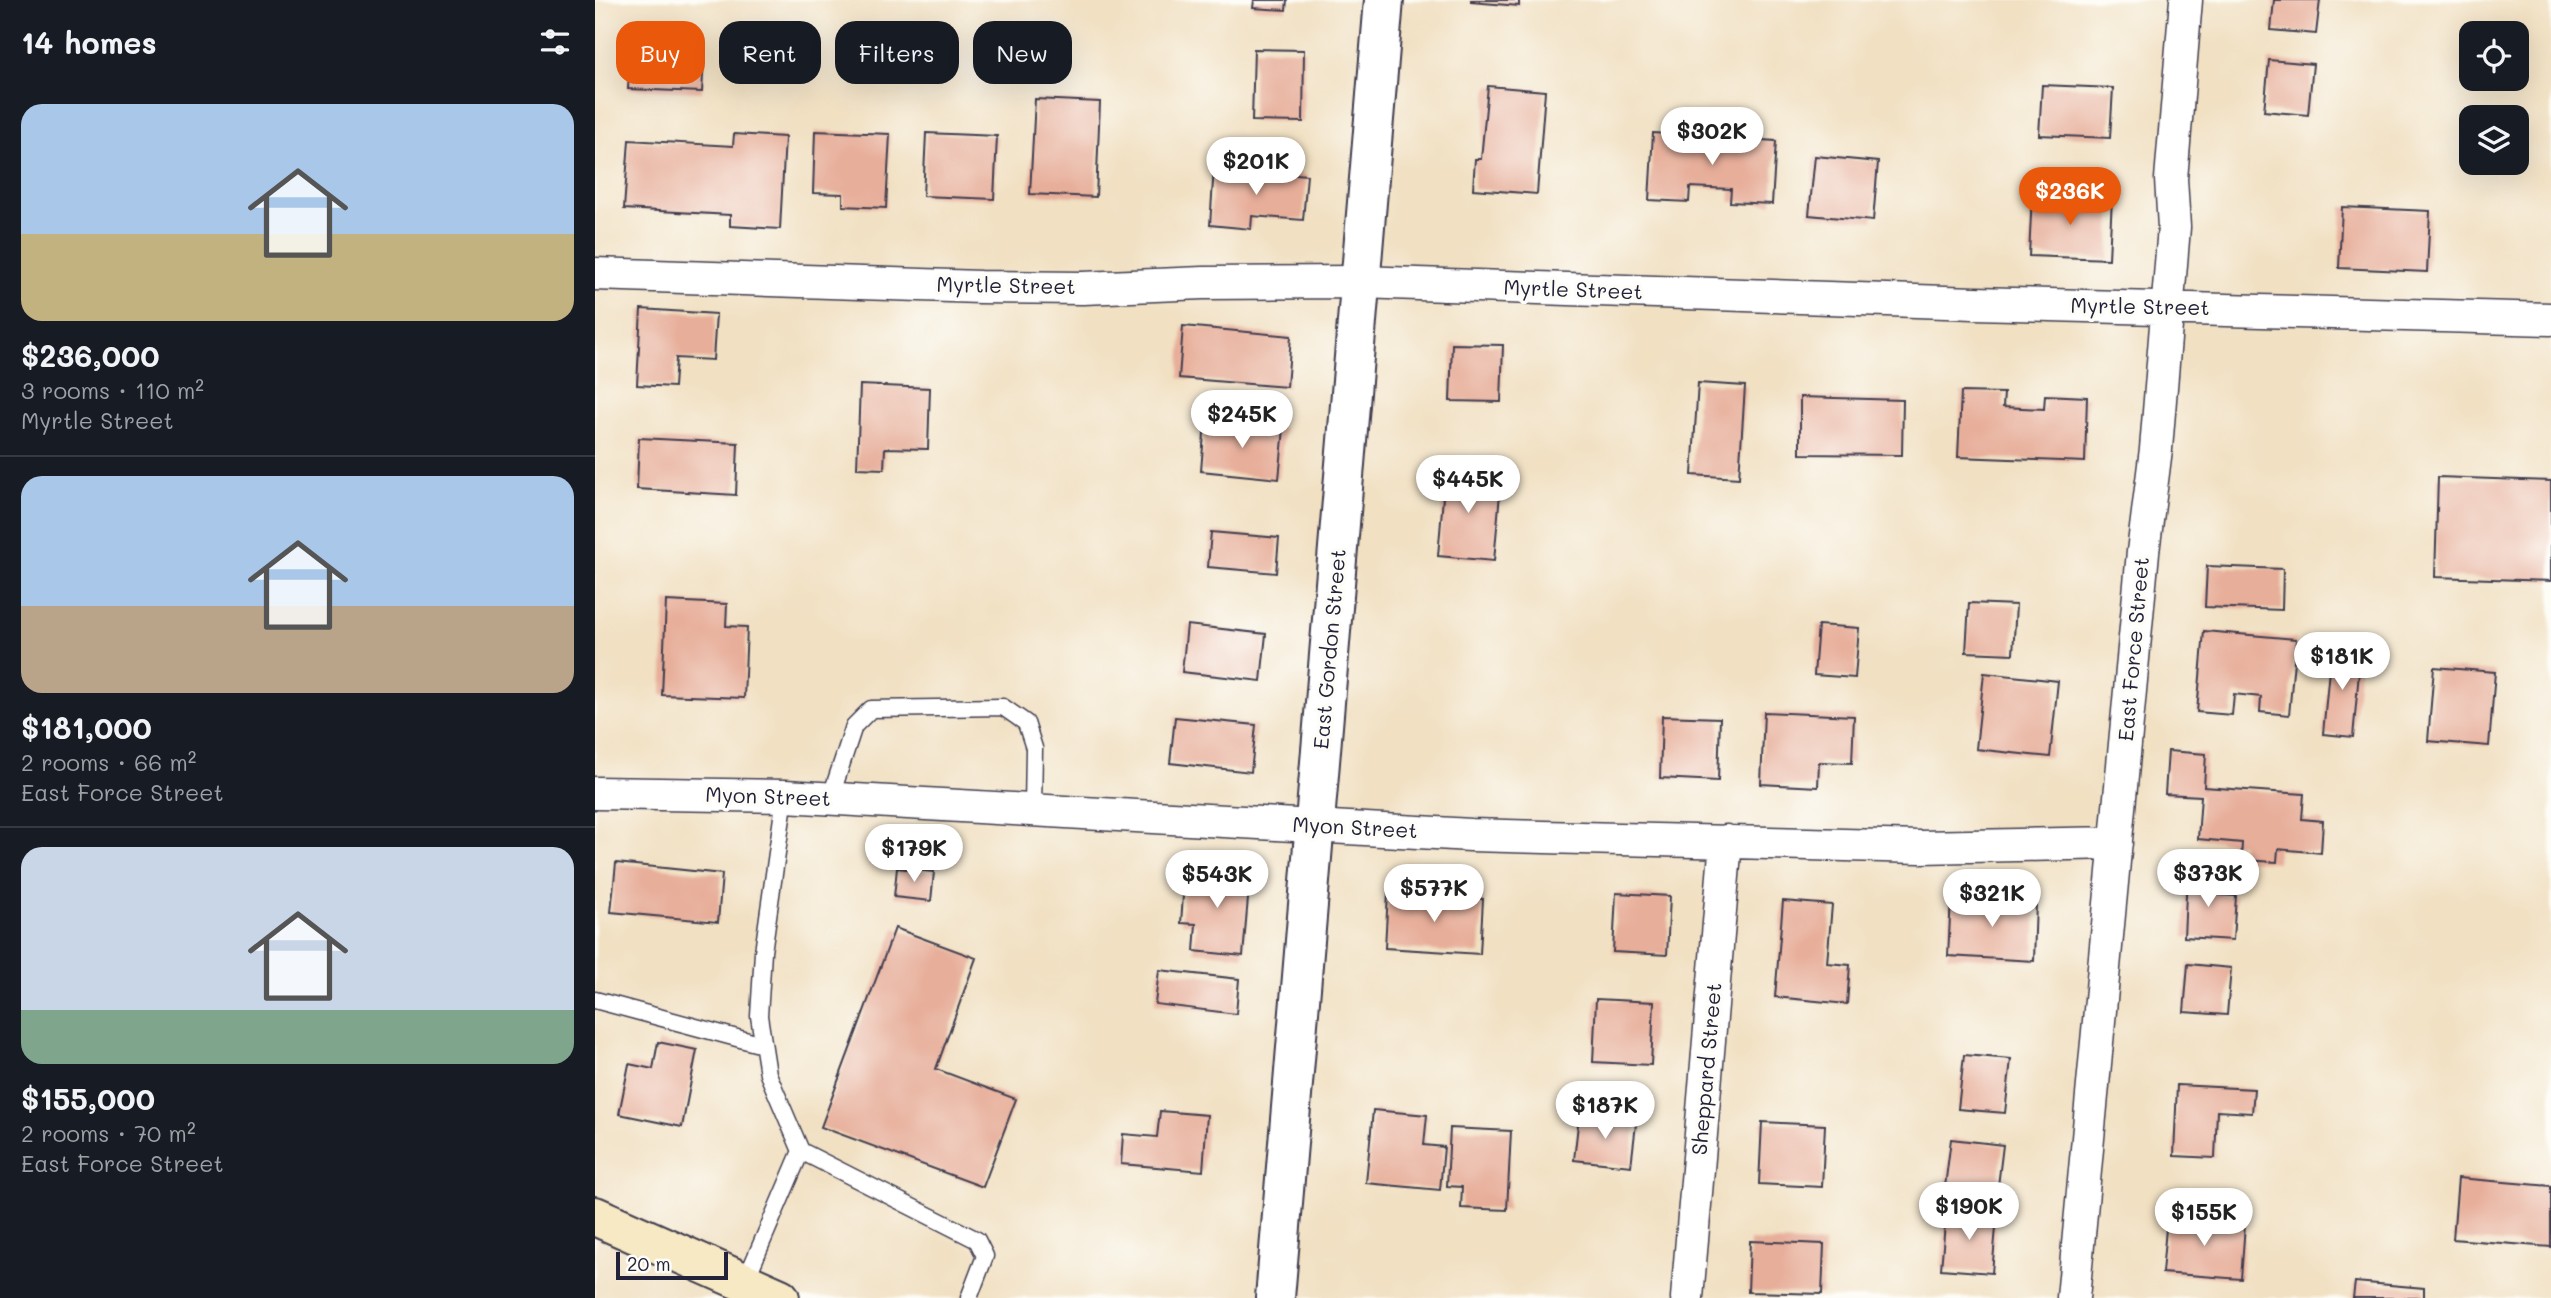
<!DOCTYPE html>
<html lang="en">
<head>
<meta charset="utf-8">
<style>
	:root { --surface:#171b24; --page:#242831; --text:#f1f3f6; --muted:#9ea1a6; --line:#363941; --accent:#ea580c }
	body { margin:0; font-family:Mali,sans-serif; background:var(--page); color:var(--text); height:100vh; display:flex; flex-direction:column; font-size:26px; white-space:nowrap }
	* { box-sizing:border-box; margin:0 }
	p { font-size:23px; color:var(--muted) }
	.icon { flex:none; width:38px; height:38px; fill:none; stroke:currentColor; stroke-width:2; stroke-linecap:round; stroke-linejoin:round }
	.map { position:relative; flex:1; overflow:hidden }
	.sheet { display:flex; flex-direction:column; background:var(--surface); width:595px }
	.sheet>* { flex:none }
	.hud { position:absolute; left:21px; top:21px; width:665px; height:63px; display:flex; gap:14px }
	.fabs { position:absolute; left:1864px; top:21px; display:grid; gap:14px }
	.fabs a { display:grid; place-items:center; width:70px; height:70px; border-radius:14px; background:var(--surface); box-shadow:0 7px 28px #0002; font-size:35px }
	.scale { position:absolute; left:21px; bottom:18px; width:112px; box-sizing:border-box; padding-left:7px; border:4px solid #22223b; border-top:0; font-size:19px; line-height:24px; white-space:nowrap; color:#22223b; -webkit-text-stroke:5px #fdfcf7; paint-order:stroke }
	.price { position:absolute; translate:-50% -60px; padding:0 16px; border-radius:24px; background:#fff; color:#222; font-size:23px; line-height:46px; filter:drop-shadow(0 2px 4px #0008) }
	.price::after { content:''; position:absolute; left:50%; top:42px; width:21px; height:16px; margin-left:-10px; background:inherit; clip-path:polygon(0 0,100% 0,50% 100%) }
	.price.selected { background:var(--accent); color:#fff }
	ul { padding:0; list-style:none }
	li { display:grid; align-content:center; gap:14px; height:371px; padding:0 21px }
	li+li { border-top:2px solid var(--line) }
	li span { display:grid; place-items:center; height:217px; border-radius:21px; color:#555 }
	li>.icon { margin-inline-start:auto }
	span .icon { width:126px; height:126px; fill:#fffc; stroke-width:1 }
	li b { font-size:30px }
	h2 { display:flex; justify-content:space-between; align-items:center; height:84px; padding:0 21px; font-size:30px }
	.pill { padding:0 24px; border-radius:21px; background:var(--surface); box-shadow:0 7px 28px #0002; font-size:24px; line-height:63px }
	.pill.selected { background:var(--accent); color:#fff }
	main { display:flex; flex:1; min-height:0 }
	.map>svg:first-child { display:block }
	.building { fill:#e7ae9a }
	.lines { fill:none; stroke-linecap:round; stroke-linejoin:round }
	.service-casing { stroke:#413e4f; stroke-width:19 }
	.minor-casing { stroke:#413e4f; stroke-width:35 }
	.tertiary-casing { stroke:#413e4f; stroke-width:42 }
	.secondary-casing { stroke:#413e4f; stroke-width:42 }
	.service { stroke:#fff; stroke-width:16 }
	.minor { stroke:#fff; stroke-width:32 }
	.tertiary { stroke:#fff; stroke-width:38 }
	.secondary { stroke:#f7e9c3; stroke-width:38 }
	.labels { text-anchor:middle; stroke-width:7; stroke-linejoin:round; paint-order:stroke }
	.street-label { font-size:21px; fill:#22223b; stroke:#fdfcf7 }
</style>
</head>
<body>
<main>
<section class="sheet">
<h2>14 homes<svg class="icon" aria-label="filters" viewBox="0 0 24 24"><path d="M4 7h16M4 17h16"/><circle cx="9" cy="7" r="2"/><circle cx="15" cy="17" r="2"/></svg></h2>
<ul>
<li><span style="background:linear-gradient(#a9c7e8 60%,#c2b280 0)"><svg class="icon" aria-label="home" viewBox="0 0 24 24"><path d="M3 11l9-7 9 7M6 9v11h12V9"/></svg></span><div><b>$236,000</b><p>3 rooms · 110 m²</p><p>Myrtle Street</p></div></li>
<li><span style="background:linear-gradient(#a9c7e8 60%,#b9a48a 0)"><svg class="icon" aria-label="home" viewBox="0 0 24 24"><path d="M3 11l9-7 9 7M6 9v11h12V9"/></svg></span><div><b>$181,000</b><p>2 rooms · 66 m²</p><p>East Force Street</p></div></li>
<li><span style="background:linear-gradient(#c9d6e8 75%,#7fa58c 0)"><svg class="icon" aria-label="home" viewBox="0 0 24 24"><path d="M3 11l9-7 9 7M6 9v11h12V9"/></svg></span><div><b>$155,000</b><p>2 rooms · 70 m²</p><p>East Force Street</p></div></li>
</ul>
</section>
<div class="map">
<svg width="1956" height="1298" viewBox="0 0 1956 1298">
	<rect width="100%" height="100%" fill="#fdfcf7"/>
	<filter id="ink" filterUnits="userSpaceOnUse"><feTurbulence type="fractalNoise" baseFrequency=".0143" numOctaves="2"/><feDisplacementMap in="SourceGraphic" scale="14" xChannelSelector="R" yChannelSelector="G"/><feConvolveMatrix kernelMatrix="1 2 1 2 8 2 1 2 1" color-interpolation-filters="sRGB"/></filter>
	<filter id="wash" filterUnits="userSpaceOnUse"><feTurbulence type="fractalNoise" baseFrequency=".00686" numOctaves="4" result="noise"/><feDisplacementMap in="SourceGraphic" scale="28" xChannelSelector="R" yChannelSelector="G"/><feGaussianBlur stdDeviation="1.57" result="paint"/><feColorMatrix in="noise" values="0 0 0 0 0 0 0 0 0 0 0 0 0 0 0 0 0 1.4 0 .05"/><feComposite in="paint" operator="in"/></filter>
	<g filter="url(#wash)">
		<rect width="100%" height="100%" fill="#f1e0c2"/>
		<g id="blocks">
			<path class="building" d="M659 0H692L691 10 658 8Z
				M876 0H924V6L876 2Z
				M1679 0H1725L1721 34 1676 30Z
				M36 38 110 42 107 92 33 89Z
				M266 45 317 47 316 81 265 80Z
				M659 49 709 50 708 122 657 121Z
				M1674 60 1718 64 1713 115 1669 111Z
				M1447 85 1518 88 1515 138 1444 135Z
				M893 86 950 91 942 194 878 189 880 159H886Z
				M440 99 505 102 501 197 435 194Z
				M220 131 295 134 291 208 248 206V194L218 193Z
				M331 133 402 136 399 199 328 196Z
				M1058 133 1181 141 1177 204 1135 202 1136 189 1095 187 1094 202 1054 200Z
				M139 134 190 137 185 229 135 226V215L29 209 34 140 138 146Z
				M1220 156 1283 162 1278 221 1214 215Z
				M619 167 712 175 708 220 657 216 656 229 615 225Z
				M1437 194 1517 198 1514 259 1434 256Z
				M1747 207 1835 211 1832 272 1744 268Z
				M46 309 121 314 118 360 81 358 79 387 42 385Z
				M588 326 696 336 692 387 584 378Z
				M857 344 908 345 906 402 855 401Z
				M1103 383 1150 386 1144 478 1097 475Z
				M265 385 335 388 333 449 290 448 289 469 262 468Z
				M1366 392 1409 393 1408 407 1449 409 1450 395 1492 397 1490 462 1363 457Z
				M1205 397 1308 400 1307 455 1205 454Z
				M610 421 689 428 684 479 606 471Z
				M44 438 143 443 141 495 42 489Z
				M851 462 890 466 888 492 905 493 899 561 843 556Z
				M1843 477 1956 481V581L1840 577Z
				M616 532 684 538 681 573 613 567Z
				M1612 566 1688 569 1687 610 1610 607Z
				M71 601 132 604 131 626 152 627 149 698 67 695Z
				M1374 603 1421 605 1418 654 1371 652Z
				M592 625 671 634 666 681 587 672Z
				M1223 625 1264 628 1260 678 1219 675Z
				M1609 631 1701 639 1694 715 1665 712 1666 697 1639 694 1637 715 1602 712Z
				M1736 648 1766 651 1758 737 1728 734Z
				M1839 667 1900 672 1894 746 1833 741Z
				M1389 673 1463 681 1455 757 1381 749Z
				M1169 712 1259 716 1257 763 1224 762 1223 787 1166 784Z
				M1067 716 1125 718 1123 781 1065 778Z
				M580 717 661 725 656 772 575 763Z
				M1573 751 1611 754 1609 787 1709 794 1707 819 1728 821 1726 853 1683 849 1682 862 1646 860 1647 843 1603 839 1606 796 1570 794Z
				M21 863 127 874 123 922 16 912Z
				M302 868 339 872 336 901 299 897Z
				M590 869 655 875 648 956 599 951 601 924 586 923Z
				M1592 873 1626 875 1625 895 1641 896 1638 940 1589 937Z
				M793 893 888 899 885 954 790 948Z
				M1021 893 1075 896 1072 955 1018 952Z
				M1356 898 1441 902 1439 961 1353 956Z
				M1188 901 1237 905 1232 963 1255 965 1252 1004 1180 997Z
				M300 928 381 958 341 1069 421 1099 388 1187 226 1127Z
				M1593 964 1636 968 1632 1015 1589 1012Z
				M564 970 644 979 641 1014 560 1004Z
				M1001 999 1059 1002 1056 1065 998 1062Z
				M63 1042 102 1050 87 1127 24 1114 34 1064 58 1069Z
				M1369 1055 1416 1059 1410 1113 1363 1109Z
				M1582 1085 1659 1089 1657 1113 1622 1111 1620 1158 1579 1156Z
				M778 1110 832 1115 829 1145 849 1147 845 1190 771 1183Z
				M565 1111 612 1115 608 1171 526 1164 528 1134 562 1137Z
				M984 1116 1041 1124 1036 1166 979 1160Z
				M1167 1122 1230 1125 1227 1187 1164 1184Z
				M855 1128 916 1131 912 1210 866 1208 867 1187 852 1186Z
				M1356 1139 1408 1145 1402 1194 1350 1187Z
				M1863 1178 1956 1186V1247L1858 1239Z
				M1351 1212 1402 1216 1397 1273 1346 1269Z
				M1572 1217 1650 1224 1646 1279 1567 1273Z
				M1155 1241 1229 1244 1227 1294 1153 1292Z
				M1760 1282 1829 1288V1298H1758Z"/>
		</g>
	</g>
	<g filter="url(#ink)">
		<use href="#blocks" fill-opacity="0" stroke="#413e4f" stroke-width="2"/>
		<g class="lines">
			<g class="service-casing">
				<path id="service" d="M190 796 168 952 164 1016 173 1074 206 1151 382 1240 390 1256 374 1298
					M235 799 259 726 276 709 408 707 431 723 439 748 438 809
					M0 1000 168 1045
					M150 1282 206 1151"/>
			</g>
			<g class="minor-casing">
				<path id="minor" d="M0 274 385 287 488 288 608 283 765 282 1380 303 1956 319
					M0 793 190 796 876 835 1325 847 1521 843
					M1092 1298 1131 841
					M1478 1298 1548 552 1561 449 1579 227 1576 179 1591 0"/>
			</g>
			<g class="tertiary-casing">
				<path id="tertiary" d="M680 1298 789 0"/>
			</g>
			<g class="secondary-casing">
				<path id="secondary" d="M0 1216 185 1298"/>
			</g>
			<use href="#service" class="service"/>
			<use href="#minor" class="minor"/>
			<use href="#tertiary" class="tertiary"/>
			<use href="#secondary" class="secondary"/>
		</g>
	</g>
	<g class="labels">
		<g class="street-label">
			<text transform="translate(411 286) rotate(1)" y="7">Myrtle Street</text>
			<text transform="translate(978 290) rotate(2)" y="7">Myrtle Street</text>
			<text transform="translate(1545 307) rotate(1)" y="7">Myrtle Street</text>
			<text transform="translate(735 649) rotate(-85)" y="7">East Gordon Street</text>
			<text transform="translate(1539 649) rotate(-85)" y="7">East Force Street</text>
			<text transform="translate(173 797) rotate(2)" y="7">Myon Street</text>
			<text transform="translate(760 828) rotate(3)" y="7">Myon Street</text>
			<text transform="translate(1112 1069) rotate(-85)" y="7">Sheppard Street</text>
		</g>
	</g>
</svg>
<div class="fabs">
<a><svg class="icon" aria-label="locate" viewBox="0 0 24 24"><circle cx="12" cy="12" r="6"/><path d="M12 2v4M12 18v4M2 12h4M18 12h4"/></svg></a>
<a><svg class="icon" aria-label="layers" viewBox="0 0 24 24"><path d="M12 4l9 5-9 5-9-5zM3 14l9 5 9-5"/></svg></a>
</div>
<div class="scale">20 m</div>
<b class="price" style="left:1117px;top:167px">$302K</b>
<b class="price" style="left:661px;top:197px">$201K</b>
<b class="price selected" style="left:1475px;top:227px">$236K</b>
<b class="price" style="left:647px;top:450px">$245K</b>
<b class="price" style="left:873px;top:515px">$445K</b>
<b class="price" style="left:1747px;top:692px">$181K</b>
<b class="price" style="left:319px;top:884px">$179K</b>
<b class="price" style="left:1613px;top:909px">$373K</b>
<b class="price" style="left:622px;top:910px">$543K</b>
<b class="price" style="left:839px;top:924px">$577K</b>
<b class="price" style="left:1397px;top:929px">$321K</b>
<b class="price" style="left:1010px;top:1141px">$187K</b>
<b class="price" style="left:1374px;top:1242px">$190K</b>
<b class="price" style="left:1609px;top:1248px">$155K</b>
<div class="hud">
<a class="pill selected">Buy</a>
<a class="pill">Rent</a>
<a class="pill">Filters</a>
<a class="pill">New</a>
</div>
</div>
</main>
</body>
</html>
